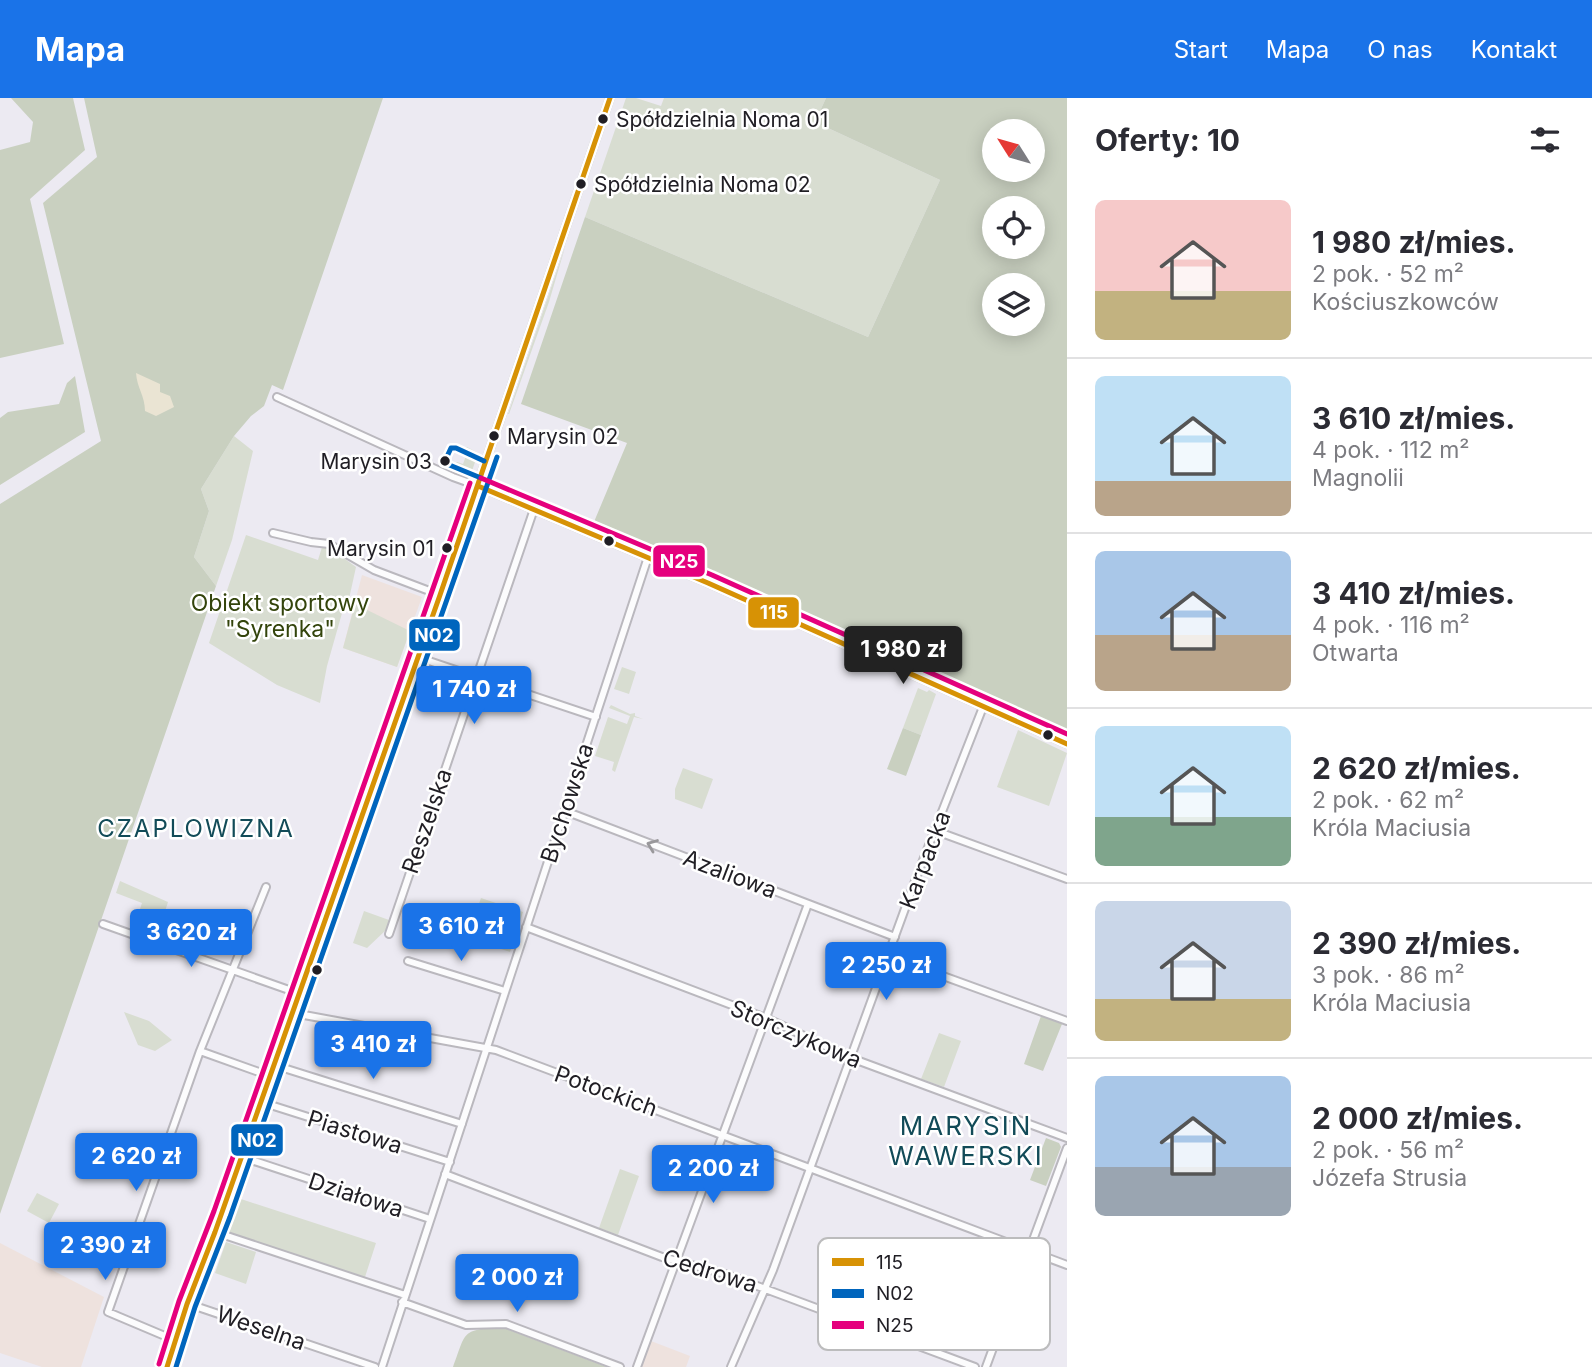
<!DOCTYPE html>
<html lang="pl">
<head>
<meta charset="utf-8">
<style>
	:root { --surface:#fff; --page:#f2f2f3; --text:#2b2b33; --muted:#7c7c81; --line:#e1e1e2; --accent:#1a73e8 }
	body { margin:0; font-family:Inter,sans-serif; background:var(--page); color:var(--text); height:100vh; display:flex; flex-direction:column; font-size:26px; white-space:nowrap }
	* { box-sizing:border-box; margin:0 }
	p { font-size:23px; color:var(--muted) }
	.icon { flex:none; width:38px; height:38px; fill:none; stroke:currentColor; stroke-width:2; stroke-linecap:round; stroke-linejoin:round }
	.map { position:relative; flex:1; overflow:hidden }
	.side { display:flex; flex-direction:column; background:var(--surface); width:525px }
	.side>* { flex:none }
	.needle { width:46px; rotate:307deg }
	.tools { position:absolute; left:982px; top:21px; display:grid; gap:14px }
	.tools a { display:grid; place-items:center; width:63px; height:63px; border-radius:50%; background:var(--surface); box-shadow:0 4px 18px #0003; font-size:35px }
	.price { position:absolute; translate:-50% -60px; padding:0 16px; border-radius:7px; background:var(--accent); color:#fff; font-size:23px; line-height:46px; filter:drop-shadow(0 2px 4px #0008) }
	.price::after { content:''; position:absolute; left:50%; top:42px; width:21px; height:16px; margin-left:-10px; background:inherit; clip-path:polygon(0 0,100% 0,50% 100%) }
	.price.selected { background:#222; color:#fff }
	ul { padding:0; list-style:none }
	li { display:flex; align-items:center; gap:21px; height:175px; padding:0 28px }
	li+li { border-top:2px solid var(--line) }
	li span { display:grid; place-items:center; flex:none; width:196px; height:140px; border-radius:10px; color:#555 }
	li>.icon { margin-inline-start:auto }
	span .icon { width:84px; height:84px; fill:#fffc; stroke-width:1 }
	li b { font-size:30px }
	h2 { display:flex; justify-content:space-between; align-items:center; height:84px; padding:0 28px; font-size:30px }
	header { display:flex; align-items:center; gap:42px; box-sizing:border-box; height:98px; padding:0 35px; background:var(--accent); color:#fff }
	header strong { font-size:33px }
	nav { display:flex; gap:38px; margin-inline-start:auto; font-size:24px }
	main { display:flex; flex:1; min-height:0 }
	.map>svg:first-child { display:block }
	.education { fill:#eee2de }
	.green { fill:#d8ddd1 }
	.forest { fill:#c9d0c0; fill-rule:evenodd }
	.sand { fill:#eae4d3 }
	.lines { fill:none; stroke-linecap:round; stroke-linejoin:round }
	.minor-casing { stroke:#bab8be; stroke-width:10 }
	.tertiary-casing { stroke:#bab8be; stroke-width:10 }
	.minor { stroke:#fcfcfd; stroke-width:6 }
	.tertiary { stroke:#fcfcfd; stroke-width:7 }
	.bus-1-casing { stroke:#fff; stroke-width:10 }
	.bus-2-casing { stroke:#fff; stroke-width:10 }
	.bus-3-casing { stroke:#fff; stroke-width:10 }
	.bus-1 { stroke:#d79205; stroke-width:5 }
	.bus-2 { stroke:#0065bd; stroke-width:5 }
	.bus-3 { stroke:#e5007d; stroke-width:5 }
	.oneway { stroke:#99989b }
	.bus-dot { fill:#201e24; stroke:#fff; stroke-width:2.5 }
	.labels { text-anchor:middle; stroke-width:5; stroke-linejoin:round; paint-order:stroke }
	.bus-label { font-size:21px; fill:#201e24; stroke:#fff; text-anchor:start }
	.park-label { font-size:23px; fill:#33440b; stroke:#fff }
	.street-label { font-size:23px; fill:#201e24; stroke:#fff }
	.neighbourhood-label { font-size:24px; letter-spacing:2px; fill:#124b58; stroke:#fff }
	.quarter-label { font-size:26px; letter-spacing:2px; fill:#124b58; stroke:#fff }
	.key { fill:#fff; stroke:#bcbcbd; stroke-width:2 }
	.key-label { font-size:19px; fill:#201e24 }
	.line-badge { stroke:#fff; stroke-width:2.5 }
	.badge-label { font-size:19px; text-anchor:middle; font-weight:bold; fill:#fff }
</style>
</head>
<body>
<header>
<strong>Mapa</strong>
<nav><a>Start</a><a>Mapa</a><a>O nas</a><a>Kontakt</a></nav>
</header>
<main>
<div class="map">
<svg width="1067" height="1269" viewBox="0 0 1067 1269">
	<rect width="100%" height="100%" fill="#eceaf2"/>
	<path class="education" d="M362 477 422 499 397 569 343 550Z
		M0 1145 104 1199 81 1269H42L0 1255Z
		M651 1243 690 1258 686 1269H641Z"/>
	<path class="green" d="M626 0H636L661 8 664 0H826L815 24 940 82 868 239 585 119Z
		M566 146 549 204 509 316H508Z
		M234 338 253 353 232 442 216 488 194 459 209 413 201 391Z
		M467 349 478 355 470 379 463 380 454 375 451 367 457 364 463 366 468 352 462 350Z
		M246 437 318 462 322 449 331 451 356 469 349 501H346L327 568 320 605 277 587 209 545Z
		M427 497 430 505 399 594 395 593Z
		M355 506 410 533 397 569 343 550Z
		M622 569 636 574 629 596 614 591Z
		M918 590 927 594 929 592 936 596 921 637 903 630Z
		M611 607 630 616 635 615V618L643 621 634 619 615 674 612 672 614 664 595 658 608 619 627 626 630 618 609 610Z
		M1018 632 1067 655 1049 708 997 689Z
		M683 670 713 681 702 711 675 701V691Z
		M120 783 168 804 160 829 137 820 142 805 116 795Z
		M481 800 523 814 510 854 462 838 468 819 474 820Z
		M364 813 389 822 386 832 367 850 353 845Z
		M124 914 149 923 172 942 155 953 138 947Z
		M939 935 961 943 944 989 921 981Z
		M620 1071 639 1078 618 1137 599 1130Z
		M37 1095 59 1106 49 1125 27 1113Z
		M241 1101 376 1145 365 1179 229 1135Z
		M226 1144 256 1154 246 1186 215 1175Z"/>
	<path class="forest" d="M11 0H73L85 52 30 101 64 246 0 260V52L30 44 33 24Z
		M84 0H383L283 292 272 287 264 308 251 318 234 338 201 391 209 413 194 459 216 488 0 1116V406L101 343 43 105 97 59Z
		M826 0H1067V641L591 431 627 345 521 306 585 119 868 239 940 82 815 24ZM994 33H1032V72H994ZM994 110H1032V149H994ZM994 187H1032V226H994Z
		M75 278 85 334 0 387V320L8 314 59 306 67 285Z
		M903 630 921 637 906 678 887 671Z
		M841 856 876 869 871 885 835 871Z
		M1041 918 1062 926 1043 973 1024 966Z
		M1046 1040 1059 1045 1061 1049 1046 1088 1030 1082Z
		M498 1229 507 1231 607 1269H453C466 1236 460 1232 498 1229Z"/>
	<path class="sand" d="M136 275 160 286V294L170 298 174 309 156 318 145 313C145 298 137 290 136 275Z"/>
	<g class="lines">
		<g class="minor-casing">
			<path id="minor" d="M277 299 453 379 478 388
				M273 435 311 444 329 446 374 472 440 497
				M417 559 596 619
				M565 713 895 839
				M936 733 1067 781
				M103 826 289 892
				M526 829 766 920 851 960 1067 1040
				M389 836 534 411
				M888 858 1067 923
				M408 863 505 893
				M293 915 496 952 1067 1167
				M200 953 270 978
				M274 967 462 1026
				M261 1004 450 1064
				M242 1059 430 1121
				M445 1076 662 1159 725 1176 975 1269
				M215 1134 405 1197
				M402 1204 466 1227 506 1226 620 1269
				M189 1206 375 1269
				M179 1244 108 1214 200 953 266 789
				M382 1269 648 459
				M637 1269 808 806
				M731 1269 773 1172 918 775 983 609
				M986 1269 1067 1050"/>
		</g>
		<g class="tertiary-casing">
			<path id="tertiary" d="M478 388 708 485 1067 646
				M167 1269 187 1206 215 1134 440 497 610 0
				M174 1269 197 1193"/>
		</g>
		<use href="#minor" class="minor"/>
		<use href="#tertiary" class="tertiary"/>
		<g class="bus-1-casing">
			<path id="bus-1" d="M478 388 708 485 1067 646
				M167 1269 187 1206 215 1134 440 497 610 0"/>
		</g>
		<g class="bus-2-casing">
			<path id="bus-2" d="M481 380 447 366 444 365 451 350H456L484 363
				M176 1269 195 1209 230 1119 497 359"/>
		</g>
		<g class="bus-3-casing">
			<path id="bus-3" d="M481 380 712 477 1067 636
				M159 1266 179 1203 214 1113 470 385"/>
		</g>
		<use href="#bus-1" class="bus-1"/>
		<use href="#bus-2" class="bus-2"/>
		<use href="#bus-3" class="bus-3"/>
	</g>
	<defs><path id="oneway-chevron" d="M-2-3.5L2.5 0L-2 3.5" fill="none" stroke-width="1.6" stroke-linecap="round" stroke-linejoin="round" transform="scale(1.75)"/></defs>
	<use class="oneway" href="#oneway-chevron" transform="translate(652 747) rotate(-159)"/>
	<g class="bus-dot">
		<circle cx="603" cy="21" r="6"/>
		<circle cx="581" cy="86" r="6"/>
		<circle cx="494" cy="338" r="6"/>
		<circle cx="445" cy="363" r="6"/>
		<circle cx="609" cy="443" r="6"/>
		<circle cx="447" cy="450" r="6"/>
		<circle cx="1048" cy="637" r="6"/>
		<circle cx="317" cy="872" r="6"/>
	</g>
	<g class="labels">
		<g class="bus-label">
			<text x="616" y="29">Spółdzielnia Noma 01</text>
			<text x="594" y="94">Spółdzielnia Noma 02</text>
			<text x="507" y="346">Marysin 02</text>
			<text x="432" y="371" text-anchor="end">Marysin 03</text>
			<text x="434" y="458" text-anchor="end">Marysin 01</text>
		</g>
		<g class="park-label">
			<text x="280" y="513">Obiekt sportowy<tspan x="280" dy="26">"Syrenka"</tspan></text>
		</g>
		<g class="street-label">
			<text transform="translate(567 705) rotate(-72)" y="8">Bychowska</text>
			<text transform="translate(427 723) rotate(-71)" y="8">Reszelska</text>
			<text transform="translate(925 762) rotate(-69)" y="8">Karpacka</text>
			<text transform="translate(730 776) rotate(21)" y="8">Azaliowa</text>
			<text transform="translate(796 936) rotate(23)" y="8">Storczykowa</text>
			<text transform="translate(606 993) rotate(20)" y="8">Potockich</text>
			<text transform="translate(355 1034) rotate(17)" y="8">Piastowa</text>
			<text transform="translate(356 1097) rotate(18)" y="8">Działowa</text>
			<text transform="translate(710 1173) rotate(17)" y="8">Cedrowa</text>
			<text transform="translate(261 1230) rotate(19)" y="8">Weselna</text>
		</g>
		<g class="neighbourhood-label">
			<text x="196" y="739">CZAPLOWIZNA</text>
		</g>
		<g class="quarter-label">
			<text x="966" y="1037">MARYSIN<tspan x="966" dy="30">WAWERSKI</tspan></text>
		</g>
	</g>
	<rect x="818" y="1140" width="232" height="112" rx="10" class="key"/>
	<rect x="832" y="1160" width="32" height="8" fill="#d79205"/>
	<rect x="832" y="1191" width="32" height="9" fill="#0065bd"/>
	<rect x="832" y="1223" width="32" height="8" fill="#e5007d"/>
	<g class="key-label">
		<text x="876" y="1171">115</text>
		<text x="876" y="1202">N02</text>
		<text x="876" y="1234">N25</text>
	</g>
	<g class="line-badge">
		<rect x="652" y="446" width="54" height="34" rx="7" fill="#e5007d"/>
		<rect x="747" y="498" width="53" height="33" rx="7" fill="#d79205"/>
		<rect x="408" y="520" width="53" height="34" rx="7" fill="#0065bd"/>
		<rect x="230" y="1025" width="54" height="34" rx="7" fill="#0065bd"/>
	</g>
	<g class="badge-label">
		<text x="679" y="470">N25</text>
		<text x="774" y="521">115</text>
		<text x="434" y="544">N02</text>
		<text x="257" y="1049">N02</text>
	</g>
</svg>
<div class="tools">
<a><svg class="needle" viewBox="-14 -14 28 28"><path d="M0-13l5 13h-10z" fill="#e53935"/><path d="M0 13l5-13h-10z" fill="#7c7c81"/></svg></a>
<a><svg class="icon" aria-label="locate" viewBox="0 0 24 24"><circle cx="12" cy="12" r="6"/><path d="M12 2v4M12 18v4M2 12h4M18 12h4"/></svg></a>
<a><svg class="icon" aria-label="layers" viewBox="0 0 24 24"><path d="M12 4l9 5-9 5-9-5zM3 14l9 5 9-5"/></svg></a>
</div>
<b class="price selected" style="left:903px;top:588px">1 980 zł</b>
<b class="price" style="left:474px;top:628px">1 740 zł</b>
<b class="price" style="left:461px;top:865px">3 610 zł</b>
<b class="price" style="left:191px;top:871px">3 620 zł</b>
<b class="price" style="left:886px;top:904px">2 250 zł</b>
<b class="price" style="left:373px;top:983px">3 410 zł</b>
<b class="price" style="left:136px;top:1095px">2 620 zł</b>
<b class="price" style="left:713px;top:1107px">2 200 zł</b>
<b class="price" style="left:105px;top:1184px">2 390 zł</b>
<b class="price" style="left:517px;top:1216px">2 000 zł</b>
</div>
<section class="side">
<h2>Oferty: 10<svg class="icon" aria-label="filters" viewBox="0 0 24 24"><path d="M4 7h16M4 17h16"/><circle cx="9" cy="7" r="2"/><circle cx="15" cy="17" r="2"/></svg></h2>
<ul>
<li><span style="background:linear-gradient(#f6c9c9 65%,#c2b280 0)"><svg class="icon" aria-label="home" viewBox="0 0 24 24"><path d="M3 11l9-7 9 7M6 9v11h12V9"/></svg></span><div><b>1 980 zł/mies.</b><p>2 pok. · 52 m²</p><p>Kościuszkowców</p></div></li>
<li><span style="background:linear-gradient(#bfe0f5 75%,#b9a48a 0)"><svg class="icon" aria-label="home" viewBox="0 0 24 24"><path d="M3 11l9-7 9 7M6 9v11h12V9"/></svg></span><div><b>3 610 zł/mies.</b><p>4 pok. · 112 m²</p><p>Magnolii</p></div></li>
<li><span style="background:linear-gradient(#a9c7e8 60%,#b9a48a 0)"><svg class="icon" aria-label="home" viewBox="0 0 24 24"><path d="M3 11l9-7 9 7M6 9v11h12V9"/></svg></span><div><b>3 410 zł/mies.</b><p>4 pok. · 116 m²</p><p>Otwarta</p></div></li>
<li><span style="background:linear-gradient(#bfe0f5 65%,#7fa58c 0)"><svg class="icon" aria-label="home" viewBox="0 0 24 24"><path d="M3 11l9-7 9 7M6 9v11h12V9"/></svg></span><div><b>2 620 zł/mies.</b><p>2 pok. · 62 m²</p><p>Króla Maciusia</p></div></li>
<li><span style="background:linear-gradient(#c9d6e8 70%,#c2b280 0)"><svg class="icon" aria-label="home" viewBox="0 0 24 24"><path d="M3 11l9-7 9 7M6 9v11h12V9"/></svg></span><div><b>2 390 zł/mies.</b><p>3 pok. · 86 m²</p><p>Króla Maciusia</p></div></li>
<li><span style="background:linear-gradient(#a9c7e8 65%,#9aa5b1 0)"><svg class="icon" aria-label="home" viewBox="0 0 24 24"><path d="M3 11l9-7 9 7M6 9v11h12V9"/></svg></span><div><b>2 000 zł/mies.</b><p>2 pok. · 56 m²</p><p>Józefa Strusia</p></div></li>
</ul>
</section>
</main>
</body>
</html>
